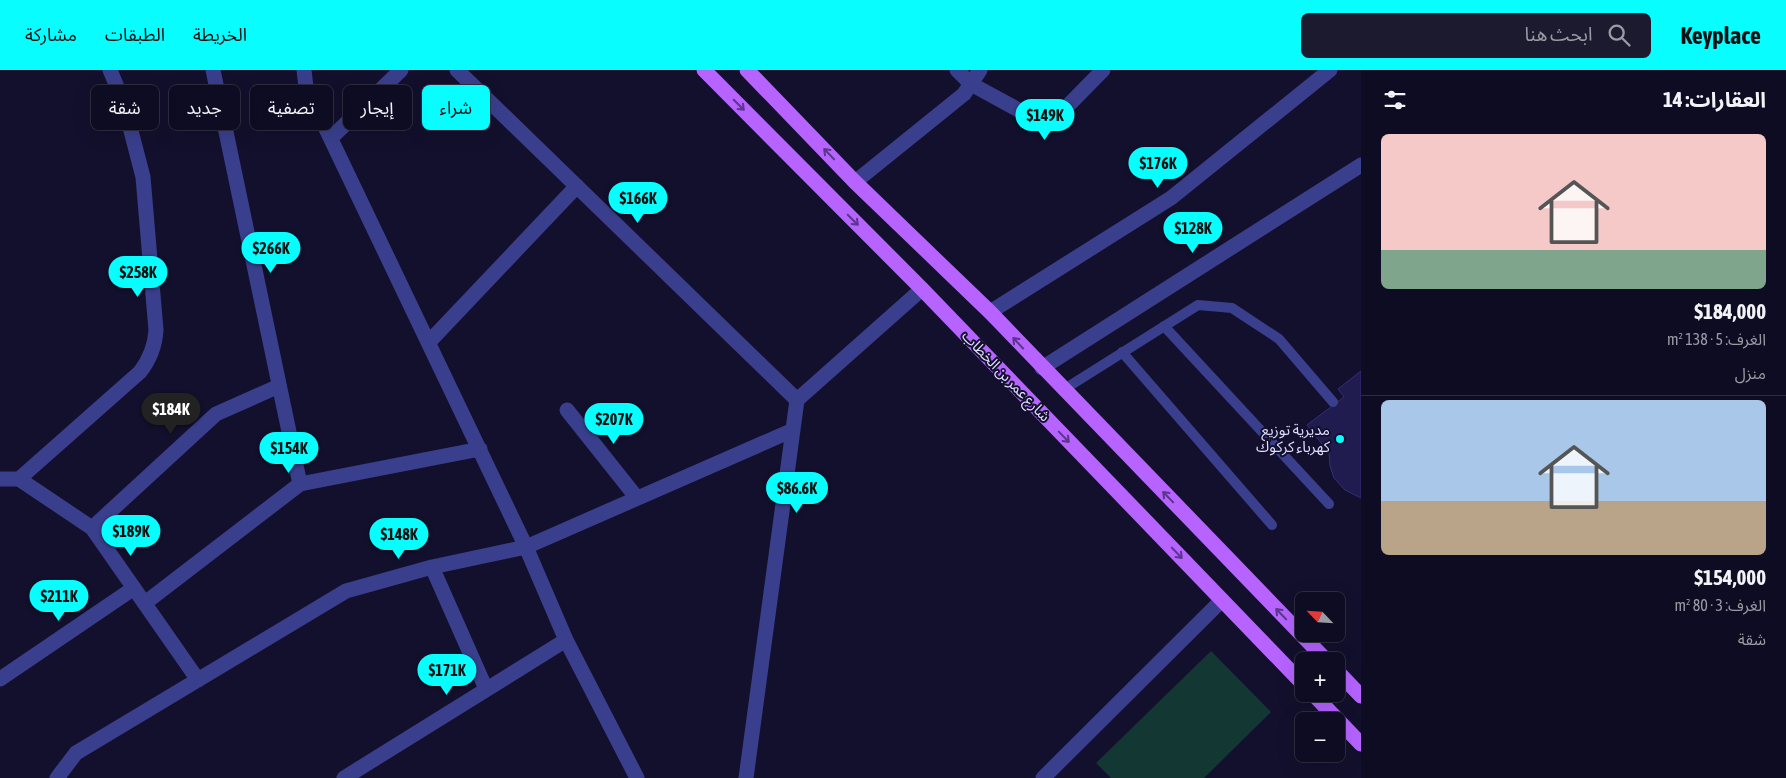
<!DOCTYPE html>
<html lang="ar">
<head>
<meta charset="utf-8">
<style>
	:root { --surface:#0e0c22; --page:#1c1a2f; --text:#f1f3f6; --muted:#9b9ba5; --line:#2e2c40; --accent:#08fdff }
	body { margin:0; font-family:"Asap Condensed","Noto Sans Arabic",sans-serif; background:var(--page); color:var(--text); direction:rtl; height:100vh; display:flex; flex-direction:column; font-size:19px; white-space:nowrap }
	* { box-sizing:border-box; margin:0 }
	p { font-size:16px; color:var(--muted) }
	.icon { flex:none; width:28px; height:28px; fill:none; stroke:currentColor; stroke-width:2; stroke-linecap:round; stroke-linejoin:round }
	.map { position:relative; flex:1; overflow:hidden; direction:ltr }
	.drawer { display:flex; flex-direction:column; background:var(--surface); width:425px }
	.drawer>* { flex:none }
	.banner { position:absolute; left:15px; top:15px; width:475px; height:45px; direction:rtl; display:flex; gap:10px }
	.needle { width:32px; rotate:295deg }
	.fabs { position:absolute; left:1295px; top:522px; display:grid; gap:10px }
	.fabs a { display:grid; place-items:center; width:50px; height:50px; border-radius:8px; background:var(--surface); box-shadow:0 5px 20px #0002,0 0 0 1px var(--line); font-size:25px }
	.price { position:absolute; translate:-50% -42px; padding:0 11px; border-radius:18px; background:var(--accent); color:#111; font-size:16px; line-height:32px; filter:drop-shadow(0 1px 2px #0008) }
	.price::after { content:''; position:absolute; left:50%; top:30px; width:15px; height:11px; margin-left:-8px; background:inherit; clip-path:polygon(0 0,100% 0,50% 100%) }
	.price.on { background:#222; color:#fff }
	ul { padding:0; list-style:none }
	li { display:grid; align-content:center; gap:10px; height:265px; padding:0 20px }
	li+li { border-top:1px solid var(--line) }
	li span { display:grid; place-items:center; height:155px; border-radius:8px; color:#555 }
	li>.icon { margin-inline-start:auto }
	span .icon { width:90px; height:90px; fill:#fffc; stroke-width:1 }
	li b { font-size:21px }
	h2 { display:flex; justify-content:space-between; align-items:center; height:60px; padding:0 20px; font-size:21px }
	.chip { padding:0 18px; border-radius:8px; background:var(--surface); box-shadow:0 5px 20px #0002,0 0 0 1px var(--line); font-size:18px; line-height:45px }
	.chip.on { background:var(--accent); color:#111 }
	header { display:flex; align-items:center; gap:30px; box-sizing:border-box; height:70px; padding:0 25px; background:var(--accent); color:#111 }
	header strong { font-size:24px }
	nav { display:flex; gap:28px; margin-inline-start:auto; font-size:18px }
	.search { width:350px; height:45px; background:var(--page); display:flex; align-items:center; gap:12px; box-sizing:border-box; padding:0 18px; border-radius:8px; color:var(--muted); font-size:19px }
	main { display:flex; flex:1; min-height:0 }
	.map>svg:first-child { display:block }
	.green { fill:#133732 }
	.building { fill:#211c4f; stroke:#352d7b }
	.lines { fill:none; stroke-linecap:round; stroke-linejoin:round }
	.lane { stroke:#3a3f8d; stroke-width:10 }
	.street { stroke:#3a3f8d; stroke-width:15 }
	.primary { stroke:#b663ff; stroke-width:15 }
	.oneway { stroke:#5c358c }
	.poi-dot { fill:#08fdff; stroke:#13102d; stroke-width:2 }
	.labels { text-anchor:middle; stroke-width:4; stroke-linejoin:round; paint-order:stroke }
	.street-label { font-size:15px; fill:#dddcff; stroke:#13102d }
	.poi-label { font-size:15px; fill:#dddcff; stroke:#13102d; text-anchor:end }
</style>
</head>
<body>
<header>
<strong>Keyplace</strong>
<div class="search"><svg class="icon" aria-label="search" viewBox="0 0 24 24"><circle cx="10" cy="10" r="6"/><path d="M15 15l6 6"/></svg>ابحث هنا</div>
<nav><a>الخريطة</a><a>الطبقات</a><a>مشاركة</a></nav>
</header>
<main>
<section class="drawer">
<h2>العقارات: 14<svg class="icon" aria-label="filters" viewBox="0 0 24 24"><path d="M4 7h16M4 17h16"/><circle cx="9" cy="7" r="2"/><circle cx="15" cy="17" r="2"/></svg></h2>
<ul>
<li><span style="background:linear-gradient(#f6c9c9 75%,#7fa58c 0)"><svg class="icon" aria-label="home" viewBox="0 0 24 24"><path d="M3 11l9-7 9 7M6 9v11h12V9"/></svg></span><div><b>$184,000</b><p>الغرف: 5 · 138 m²</p><p>منزل</p></div></li>
<li><span style="background:linear-gradient(#a9c7e8 65%,#b9a48a 0)"><svg class="icon" aria-label="home" viewBox="0 0 24 24"><path d="M3 11l9-7 9 7M6 9v11h12V9"/></svg></span><div><b>$154,000</b><p>الغرف: 3 · 80 m²</p><p>شقة</p></div></li>
</ul>
</section>
<div class="map">
<svg width="1361" height="708" viewBox="0 0 1361 708">
	<rect width="100%" height="100%" fill="#13102d"/>
	<path class="green" d="M1211 581 1271 642 1204 708H1111L1096 693Z"/>
	<path class="building" d="M1361 301V428L1345 420 1334 408 1330 396 1329 383 1307 355 1344 327 1338 319Z"/>
	<g class="lines">
		<path class="lane" d="M1164 256 1329 434
			M1122 282 1272 455
			M1063 320 1198 235 1232 238 1279 269 1333 332"/>
		<path class="street" d="M213 0 300 414
			M304 0 306 17 526 477 566 570 637 708
			M457 0 797 330
			M957 0 971 14 1048 56 1103 0
			M332 67 401 0
			M855 112 964 24 980 0
			M990 242 1171 128 1330 0
			M429 272 577 116
			M1042 298 1361 95
			M567 340 637 428
			M0 409H19L92 458 198 610
			M19 409 140 302C150 289 155 277 156 260L143 107 124 34 110 0
			M92 458 216 344 279 316
			M432 497 486 619
			M145 533 300 414 480 379
			M0 609 134 518
			M57 708 76 683 346 521 432 497 526 477 793 360
			M344 708 566 570
			M746 708 797 330 922 219
			M1043 708 1222 530"/>
		<path class="primary" d="M704 0 922 219 1304 615
			M747 0 855 112 990 242 1327 591
			M1336 600 1361 626
			M1313 624 1361 674"/>
	</g>
	<defs><path id="oneway-shaft" d="M-6 0H5M1.5-3L5.5 0L1.5 3" fill="none" stroke-width="1.6" stroke-linecap="round" stroke-linejoin="round" transform="scale(1.25)"/></defs>
	<g class="oneway">
		<use href="#oneway-shaft" transform="translate(739 35) rotate(45)"/>
		<use href="#oneway-shaft" transform="translate(829 84) rotate(-134)"/>
		<use href="#oneway-shaft" transform="translate(853 150) rotate(45)"/>
		<use href="#oneway-shaft" transform="translate(1018 273) rotate(-133)"/>
		<use href="#oneway-shaft" transform="translate(1064 367) rotate(46)"/>
		<use href="#oneway-shaft" transform="translate(1168 427) rotate(-134)"/>
		<use href="#oneway-shaft" transform="translate(1177 483) rotate(46)"/>
		<use href="#oneway-shaft" transform="translate(1281 544) rotate(-134)"/>
	</g>
	<circle class="poi-dot" cx="1340" cy="369" r="5"/>
	<g class="labels">
		<g class="street-label">
			<text transform="translate(1006 306) rotate(46)" y="5">شارع عمر بن الخطاب</text>
		</g>
		<g class="poi-label">
			<text x="1330" y="365">مديرية توزيع<tspan x="1330" dy="17">كهرباء كركوك</tspan></text>
		</g>
	</g>
</svg>
<div class="fabs">
<a><svg class="needle" viewBox="-14 -14 28 28"><path d="M0-13l5 13h-10z" fill="#e53935"/><path d="M0 13l5-13h-10z" fill="#9b9ba5"/></svg></a>
<a>+</a>
<a>−</a>
</div>
<b class="price" style="left:1045px;top:71px">$149K</b>
<b class="price" style="left:1158px;top:119px">$176K</b>
<b class="price" style="left:638px;top:154px">$166K</b>
<b class="price" style="left:1193px;top:184px">$128K</b>
<b class="price" style="left:271px;top:204px">$266K</b>
<b class="price" style="left:138px;top:228px">$258K</b>
<b class="price on" style="left:171px;top:365px">$184K</b>
<b class="price" style="left:614px;top:375px">$207K</b>
<b class="price" style="left:289px;top:404px">$154K</b>
<b class="price" style="left:797px;top:444px">$86.6K</b>
<b class="price" style="left:131px;top:487px">$189K</b>
<b class="price" style="left:399px;top:490px">$148K</b>
<b class="price" style="left:59px;top:552px">$211K</b>
<b class="price" style="left:447px;top:626px">$171K</b>
<div class="banner">
<a class="chip on">شراء</a>
<a class="chip">إيجار</a>
<a class="chip">تصفية</a>
<a class="chip">جديد</a>
<a class="chip">شقة</a>
</div>
</div>
</main>
</body>
</html>
